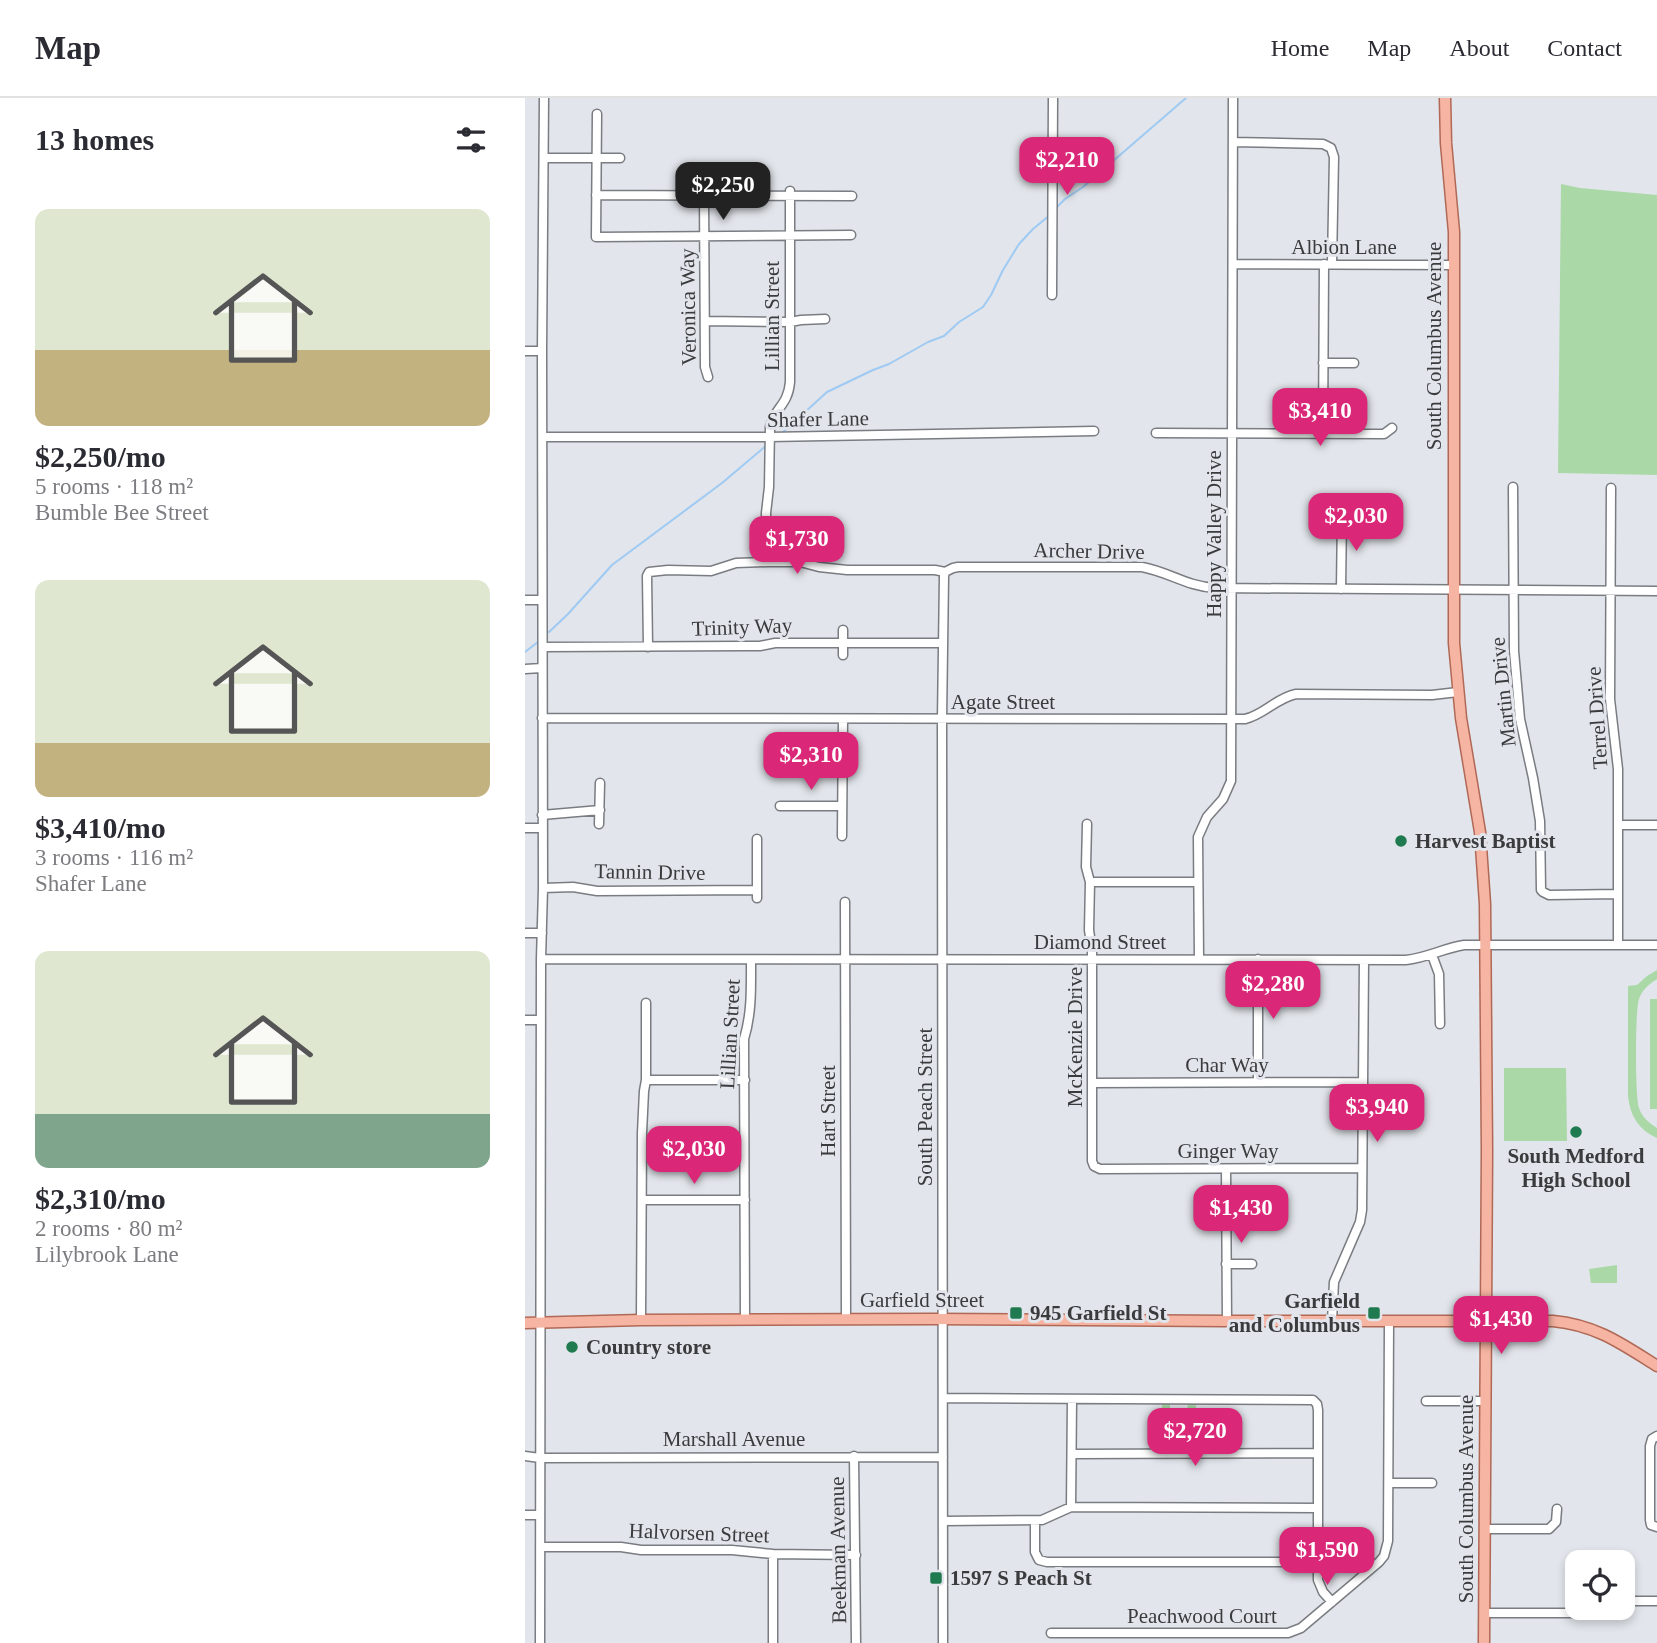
<!DOCTYPE html>
<html lang="en">
<head>
<meta charset="utf-8">
<style>
	:root { --surface:#fff; --page:#f7f7f7; --text:#2b2b33; --muted:#7c7c81; --line:#e1e1e2; --accent:#db2777 }
	body { margin:0; font-family:Georgia,serif; background:var(--page); color:var(--text); height:100vh; display:flex; flex-direction:column; font-size:26px; white-space:nowrap }
	* { box-sizing:border-box; margin:0 }
	p { font-size:23px; color:var(--muted) }
	.icon { flex:none; width:38px; height:38px; fill:none; stroke:currentColor; stroke-width:2; stroke-linecap:round; stroke-linejoin:round }
	.map { position:relative; flex:1; overflow:hidden }
	.panel { display:flex; flex-direction:column; background:var(--surface); width:525px }
	.panel>* { flex:none }
	.tools { position:absolute; left:1040px; top:1452px; display:grid; gap:14px }
	.tools a { display:grid; place-items:center; width:70px; height:70px; border-radius:14px; background:var(--surface); box-shadow:0 4px 10px #0003; font-size:35px }
	.price { position:absolute; translate:-50% -60px; padding:0 16px; border-radius:14px; background:var(--accent); color:#fff; font-size:23px; line-height:46px; filter:drop-shadow(0 2px 4px #0008) }
	.price::after { content:''; position:absolute; left:50%; top:42px; width:21px; height:16px; margin-left:-10px; background:inherit; clip-path:polygon(0 0,100% 0,50% 100%) }
	.price.current { background:#222; color:#fff }
	ul { padding:0; list-style:none }
	li { display:grid; align-content:center; gap:14px; height:371px; padding:0 35px }
	li span { display:grid; place-items:center; height:217px; border-radius:14px; color:#555 }
	li>.icon { margin-inline-start:auto }
	span .icon { width:126px; height:126px; fill:#fffc; stroke-width:1 }
	li b { font-size:30px }
	h2 { display:flex; justify-content:space-between; align-items:center; height:84px; padding:0 35px; font-size:30px }
	header { display:flex; align-items:center; gap:42px; box-sizing:border-box; height:98px; padding:0 35px; background:var(--surface); border-bottom:2px solid var(--line) }
	header strong { font-size:33px }
	nav { display:flex; gap:38px; margin-inline-start:auto; font-size:24px }
	main { display:flex; flex:1; min-height:0 }
	.map>svg:first-child { display:block }
	.green { fill:#aad9a7 }
	.lines { fill:none; stroke-linecap:round; stroke-linejoin:round }
	.stream { stroke:#9ecaf3; stroke-width:2 }
	.minor-casing { stroke:#797c81; stroke-width:11 }
	.major-casing { stroke:#b06956; stroke-width:13 }
	.minor { stroke:#fff; stroke-width:8 }
	.major { stroke:#f6b4a2; stroke-width:10 }
	.poi-dot { fill:#207a4f; stroke:#e2e5eb; stroke-width:2.5 }
	.labels { text-anchor:middle; stroke-width:6; stroke-linejoin:round; paint-order:stroke }
	.street-label { font-size:21px; fill:#393b3d; stroke:#e2e5eb }
	.poi-label { font-size:21px; font-weight:bold; fill:#393b3d; stroke:#e2e5eb; text-anchor:start }
</style>
</head>
<body>
<header>
<strong>Map</strong>
<nav><a>Home</a><a>Map</a><a>About</a><a>Contact</a></nav>
</header>
<main>
<section class="panel">
<h2>13 homes<svg class="icon" aria-label="filters" viewBox="0 0 24 24"><path d="M4 7h16M4 17h16"/><circle cx="9" cy="7" r="2"/><circle cx="15" cy="17" r="2"/></svg></h2>
<ul>
<li><span style="background:linear-gradient(#dfe7d0 65%,#c2b280 0)"><svg class="icon" aria-label="home" viewBox="0 0 24 24"><path d="M3 11l9-7 9 7M6 9v11h12V9"/></svg></span><div><b>$2,250/mo</b><p>5 rooms · 118 m²</p><p>Bumble Bee Street</p></div></li>
<li><span style="background:linear-gradient(#dfe7d0 75%,#c2b280 0)"><svg class="icon" aria-label="home" viewBox="0 0 24 24"><path d="M3 11l9-7 9 7M6 9v11h12V9"/></svg></span><div><b>$3,410/mo</b><p>3 rooms · 116 m²</p><p>Shafer Lane</p></div></li>
<li><span style="background:linear-gradient(#dfe7d0 75%,#7fa58c 0)"><svg class="icon" aria-label="home" viewBox="0 0 24 24"><path d="M3 11l9-7 9 7M6 9v11h12V9"/></svg></span><div><b>$2,310/mo</b><p>2 rooms · 80 m²</p><p>Lilybrook Lane</p></div></li>
</ul>
</section>
<div class="map">
<svg width="1132" height="1545" viewBox="0 0 1132 1545">
	<rect width="100%" height="100%" fill="#e2e5eb"/>
	<path class="green" d="M1036 86 1055 90 1132 97V377L1033 375Z
		M1132 872V881C1124 886 1117 892 1114 901 1110 912 1110 999 1114 1010 1117 1019 1124 1025 1132 1030V1040C1114 1032 1105 1018 1103 998V888L1112 887 1122 878Z
		M1125 901H1132V1011H1125Z
		M979 970H1041L1042 1043H979Z
		M1092 1167V1185H1066L1064 1171Z
		M637 1306H645V1312H662L663 1306H671L670 1344 637 1343Z"/>
	<g class="lines">
		<path class="stream" d="M531 110 540 101 558 89 661 0
			M257 335 302 294 348 272 364 266 403 244 419 238 434 224 458 209 466 197 478 172 494 146 508 131 525 117
			M24 534 43 516 87 467 197 385 242 347
			M0 554 13 544"/>
		<g class="minor-casing">
			<path id="minor" d="M72 16 71 139 326 137
				M708 44 798 46 806 50 809 59 807 166
				M19 60H95
				M179 93 180 269 183 279
				M71 97 327 98
				M708 166 929 167
				M527 197 528 0
				M180 223 265 224 276 222 300 221
				M0 253H17
				M798 265H829
				M631 335 859 336 867 330
				M798 336 799 166
				M18 339H244L569 333
				M988 389 989 553 995 621 1008 680 1015 723 1016 792 1018 794 1024 797 1093 796
				M1086 390 1085 601 1093 671V847
				M242 464 241 415 244 389 245 329C249 310 263 308 265 284V93
				M816 491 817 418
				M0 502H17
				M318 532V557
				M18 549 219 548H235L250 545H418
				M123 549 122 478 124 474 143 472 186 473 211 465 242 464H275L294 469 322 472H410L420 474 428 470 433 469H617C644 474 661 488 690 490L1132 493
				M0 571 17 570
				M17 620 720 621C739 617 751 600 771 596L907 597 933 594
				M255 708H317
				M17 717 75 712
				M74 726 75 685
				M562 726 561 769 565 784 564 832 567 852V1063L569 1068 575 1071 837 1070
				M1093 727H1132
				M0 730H17
				M317 738 318 621
				M232 741V800
				M565 784H673
				M18 790 48 789 72 793 232 792
				M320 804 321 1221
				M0 835H17
				M907 857 914 876 915 926
				M16 861 881 862C902 860 919 850 939 847H1132
				M674 861 673 739 682 719 698 701 706 683 708 0
				M0 922H16
				M121 982H220
				M733 984V861
				M567 985 838 984
				M701 1071 702 1223
				M118 1102H220
				M701 1166H727
				M116 1222 117 1035 119 993 121 982V905
				M220 1222 219 941C227 915 226 889 226 862
				M807 1223 809 1184 835 1124 837 1112 839 862
				M418 1300 788 1302 792 1306 793 1312V1482L798 1494 807 1504
				M901 1303H961
				M1132 1338 1127 1341 1125 1348V1422L1126 1427 1132 1429
				M547 1356 793 1355
				M0 1358 15 1360 418 1359
				M329 1358 331 1545
				M864 1385H907
				M546 1409 547 1301
				M0 1417H15
				M418 1423 517 1422 546 1409 793 1410
				M510 1423V1454L514 1462 522 1464H793
				M960 1431H1024L1031 1424 1032 1411
				M15 1449H96L116 1452H207L248 1456 331 1457
				M248 1456V1545
				M1097 1503H1132
				M960 1515H1048L1059 1510
				M526 1535H763L776 1530 854 1464 859 1458 863 1443 864 1224
				M15 1545 16 861 18 790 17 253 19 0
				M418 1545 417 622 419 478 420 474"/>
		</g>
		<g class="major-casing">
			<path id="major" d="M920 0 921 45 929 134V545L936 620 955 734 960 806 962 1053 959 1545
				M0 1225 116 1222 408 1221 702 1223H1028C1071 1227 1097 1246 1132 1268"/>
		</g>
		<use href="#minor" class="minor"/>
		<use href="#major" class="major"/>
	</g>
	<g class="poi-dot">
		<circle cx="876" cy="743" r="7"/>
		<circle cx="1051" cy="1034" r="7"/>
		<rect x="484" y="1208" width="14" height="14" rx="3.5"/>
		<rect x="842" y="1208" width="14" height="14" rx="3.5"/>
		<circle cx="47" cy="1249" r="7"/>
		<rect x="404" y="1473" width="14" height="14" rx="3.5"/>
	</g>
	<g class="labels">
		<g class="street-label">
			<text x="819" y="156">Albion Lane</text>
			<text transform="translate(163 209) rotate(-91)" y="7">Veronica Way</text>
			<text transform="translate(247 218) rotate(-90)" y="7">Lillian Street</text>
			<text transform="translate(909 248) rotate(-90)" y="7">South Columbus Avenue</text>
			<text transform="translate(293 321) rotate(-1)" y="7">Shafer Lane</text>
			<text transform="translate(689 436) rotate(-90)" y="7">Happy Valley Drive</text>
			<text transform="translate(564 453) rotate(1)" y="7">Archer Drive</text>
			<text transform="translate(217 529) rotate(-2)" y="7">Trinity Way</text>
			<text transform="translate(978 594) rotate(-96)" y="7">Martin Drive</text>
			<text x="478" y="611">Agate Street</text>
			<text transform="translate(1072 620) rotate(-94)" y="7">Terrel Drive</text>
			<text transform="translate(125 774) rotate(1)" y="7">Tannin Drive</text>
			<text x="575" y="851">Diamond Street</text>
			<text transform="translate(205 936) rotate(-87)" y="7">Lillian Street</text>
			<text transform="translate(550 939) rotate(-90)" y="7">McKenzie Drive</text>
			<text x="702" y="974">Char Way</text>
			<text transform="translate(400 1009) rotate(-90)" y="7">South Peach Street</text>
			<text transform="translate(303 1013) rotate(-90)" y="7">Hart Street</text>
			<text x="703" y="1060">Ginger Way</text>
			<text x="397" y="1209">Garfield Street</text>
			<text x="209" y="1348">Marshall Avenue</text>
			<text transform="translate(941 1401) rotate(-90)" y="7">South Columbus Avenue</text>
			<text transform="translate(174 1435) rotate(2)" y="7">Halvorsen Street</text>
			<text transform="translate(313 1452) rotate(-91)" y="7">Beekman Avenue</text>
			<text x="677" y="1525">Peachwood Court</text>
		</g>
		<g class="poi-label">
			<text x="890" y="750">Harvest Baptist</text>
			<text x="1051" y="1065" text-anchor="middle">South Medford<tspan x="1051" dy="24">High School</tspan></text>
			<text x="835" y="1210" text-anchor="end">Garfield<tspan x="835" dy="24">and Columbus</tspan></text>
			<text x="505" y="1222">945 Garfield St</text>
			<text x="61" y="1256">Country store</text>
			<text x="425" y="1487">1597 S Peach St</text>
		</g>
	</g>
</svg>
<div class="tools">
<a><svg class="icon" aria-label="locate" viewBox="0 0 24 24"><circle cx="12" cy="12" r="6"/><path d="M12 2v4M12 18v4M2 12h4M18 12h4"/></svg></a>
</div>
<b class="price" style="left:542px;top:99px">$2,210</b>
<b class="price current" style="left:198px;top:124px">$2,250</b>
<b class="price" style="left:795px;top:350px">$3,410</b>
<b class="price" style="left:831px;top:455px">$2,030</b>
<b class="price" style="left:272px;top:478px">$1,730</b>
<b class="price" style="left:286px;top:694px">$2,310</b>
<b class="price" style="left:748px;top:923px">$2,280</b>
<b class="price" style="left:852px;top:1046px">$3,940</b>
<b class="price" style="left:169px;top:1088px">$2,030</b>
<b class="price" style="left:716px;top:1147px">$1,430</b>
<b class="price" style="left:976px;top:1258px">$1,430</b>
<b class="price" style="left:670px;top:1370px">$2,720</b>
<b class="price" style="left:802px;top:1489px">$1,590</b>
</div>
</main>
</body>
</html>
